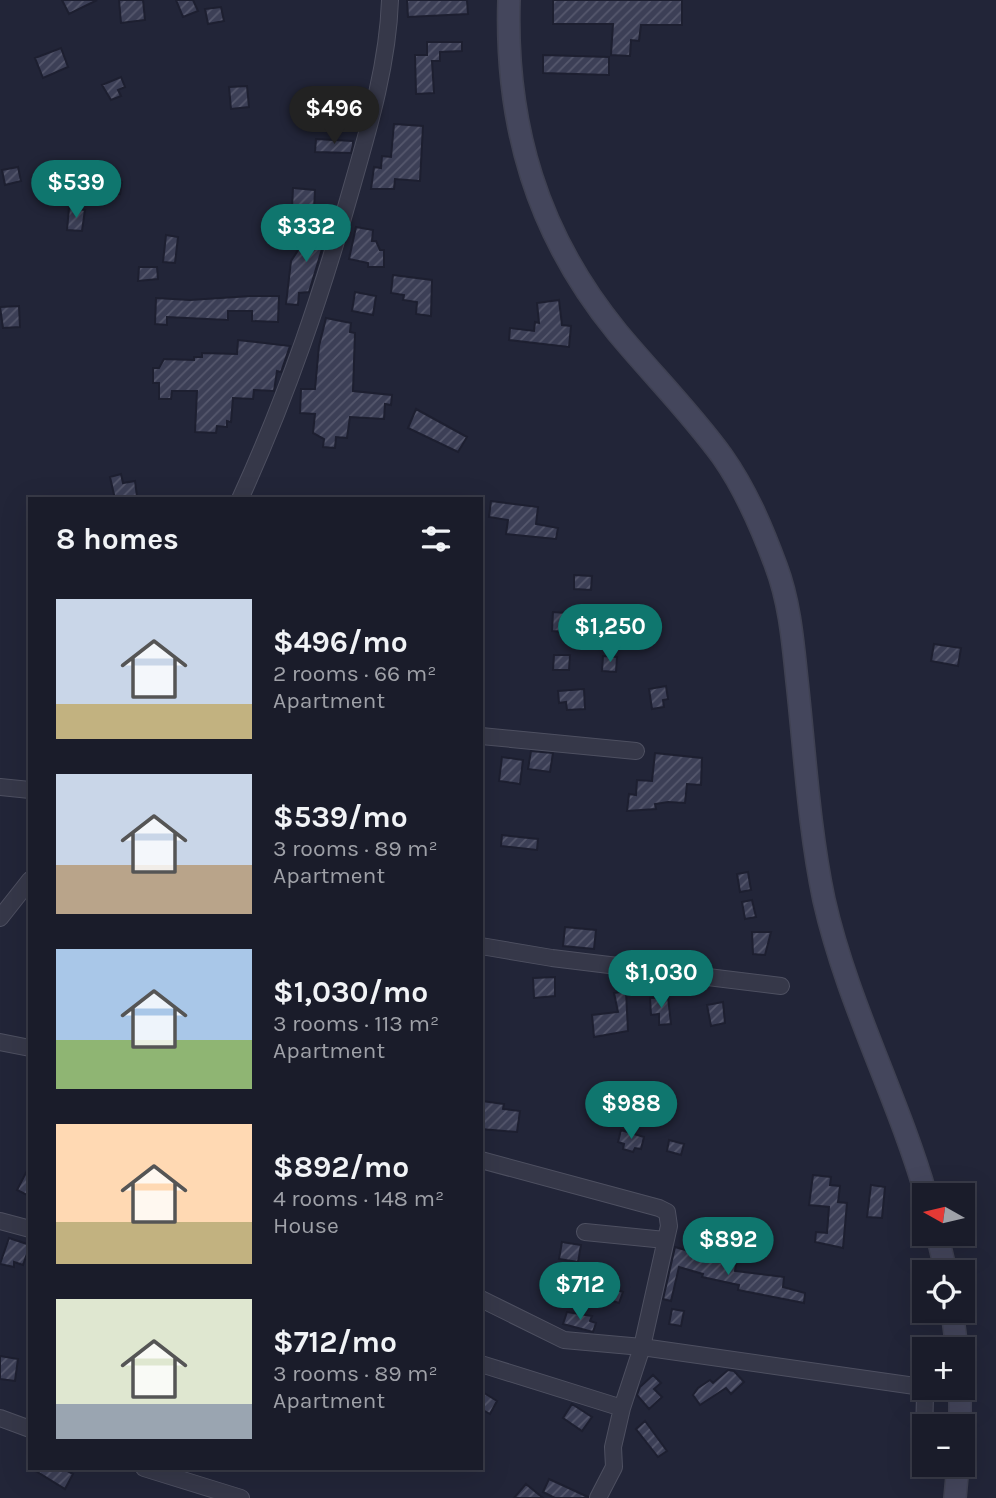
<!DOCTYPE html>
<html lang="en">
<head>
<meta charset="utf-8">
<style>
	:root { --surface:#1a1c2a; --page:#272936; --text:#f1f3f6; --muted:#9fa1a8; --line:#383a47; --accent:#0f766e }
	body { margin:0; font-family:Karla,sans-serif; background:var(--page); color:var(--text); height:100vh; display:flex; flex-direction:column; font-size:26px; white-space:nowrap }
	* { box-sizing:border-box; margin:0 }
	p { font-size:23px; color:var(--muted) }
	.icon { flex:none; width:38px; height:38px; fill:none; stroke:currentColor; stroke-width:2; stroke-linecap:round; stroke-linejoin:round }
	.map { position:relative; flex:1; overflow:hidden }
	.sheet { position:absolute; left:28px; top:497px; width:455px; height:973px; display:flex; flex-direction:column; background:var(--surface); border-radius:0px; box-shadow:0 7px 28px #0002,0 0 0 2px var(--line) }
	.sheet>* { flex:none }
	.needle { width:46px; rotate:278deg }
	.tools { position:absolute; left:912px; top:1183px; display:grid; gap:14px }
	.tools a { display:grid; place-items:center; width:63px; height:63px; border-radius:0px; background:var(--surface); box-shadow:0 7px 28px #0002,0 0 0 2px var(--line); font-size:35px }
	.price { position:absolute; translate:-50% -60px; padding:0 16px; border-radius:24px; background:var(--accent); color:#fff; font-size:23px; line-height:46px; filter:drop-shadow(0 2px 4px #0008) }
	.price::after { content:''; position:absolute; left:50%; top:42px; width:21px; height:16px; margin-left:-10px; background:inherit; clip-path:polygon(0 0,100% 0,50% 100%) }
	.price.active { background:#222; color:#fff }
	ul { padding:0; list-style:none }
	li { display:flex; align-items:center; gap:21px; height:175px; padding:0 28px }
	li span { display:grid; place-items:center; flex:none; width:196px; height:140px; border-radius:0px; color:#555 }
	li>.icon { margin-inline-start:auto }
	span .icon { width:84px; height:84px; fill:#fffc; stroke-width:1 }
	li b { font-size:30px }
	h2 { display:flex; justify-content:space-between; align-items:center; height:84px; padding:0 28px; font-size:30px }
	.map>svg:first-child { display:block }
	.building { fill:url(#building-hatch); stroke:#1d1f30; stroke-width:2 }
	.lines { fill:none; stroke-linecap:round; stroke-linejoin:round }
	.minor-casing { stroke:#4e5061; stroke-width:18 }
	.secondary-casing { stroke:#3f4152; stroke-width:24 }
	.minor { stroke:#363849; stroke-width:16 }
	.secondary { stroke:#44465c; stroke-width:21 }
</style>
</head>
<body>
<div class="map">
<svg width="996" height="1498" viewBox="0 0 996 1498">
	<defs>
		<pattern id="building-hatch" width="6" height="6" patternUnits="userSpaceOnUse" patternTransform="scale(1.75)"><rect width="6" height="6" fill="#3c3f56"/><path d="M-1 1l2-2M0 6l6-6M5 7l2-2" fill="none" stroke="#56586d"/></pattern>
	</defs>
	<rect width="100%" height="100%" fill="#222538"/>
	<path class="building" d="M62 0H97L69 14Z
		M119 0H143L145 20 121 23Z
		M176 0H193L198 11 183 17Z
		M407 0H467L468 14 408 17Z
		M553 0H682V25H641L639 41 631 40 630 56 611 55 613 24H553Z
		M221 7 224 21 208 24 205 9Z
		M427 42H462V51L440 52V61H432L434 93 416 94 415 55H427Z
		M61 48 68 67 43 78 35 58Z
		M543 55 609 57V75L543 73Z
		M121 77 125 87 118 90 121 96 111 100 102 85Z
		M247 86 249 107 231 109 229 87Z
		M394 124 423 126 420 181 395 179 394 189H371L374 167 381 168 382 156 391 157Z
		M316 139 353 141V145L351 153 315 152Z
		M18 167 21 181 5 185 2 170Z
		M107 180 122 182 120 194 106 192Z
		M293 188 315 190 314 210 292 208Z
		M69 208 85 210 82 231 67 230Z
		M315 225 329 226 309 292 299 293 298 305 286 304 291 261 310 232 314 233Z
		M356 227 373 230 372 241H376L380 250H384V267H368V263L349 259Z
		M166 235 178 237 175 263 163 262Z
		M139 267H157L158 279 138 281Z
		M393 275 432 280 431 316 416 314 417 302 403 300 404 295 391 293Z
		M355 292 376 296 373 315 352 311Z
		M251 296H279L278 322 252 321V311H228V320L167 317V325L155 324 156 298 190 300Z
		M559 300 562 325 571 326 569 347 509 340 510 328 534 331 535 322 539 323 537 303Z
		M19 306 20 327 3 328 0 307Z
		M326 318 351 323 350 332 355 333 353 391 392 395 391 405 385 404 384 419 350 417 347 438 336 437 335 448 323 447 324 439 313 433 315 414 300 413 301 389H315L319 346Z
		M238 340 290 346 281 372 277 371 274 391 254 390 253 399 233 398 231 422 227 421V427L217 426 216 433 195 432 197 391H172L171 399H159V383H153V368H159L164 359 194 360V357H202V353L237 354Z
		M416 409 467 437 458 452 408 428Z
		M121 474 123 483 135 481 137 497 115 499 110 477Z
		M491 501 538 507 536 524 558 528 556 539 506 534 508 520 489 517Z
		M574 575 592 576 591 590 574 589Z
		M553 612 581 614 580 633 552 631Z
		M934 644 961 648 958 666 931 661Z
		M554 655H570L569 670H553Z
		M603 656 617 657 616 672 602 671Z
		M666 686 668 699 663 700 664 707 652 709 649 689Z
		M584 689 585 709 567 710 566 702 559 703 558 691Z
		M531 751 553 753 550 772 528 769Z
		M655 753 702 758 701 785 687 784 685 803 668 802 655 804 656 809 627 811 629 794 636 795 637 780 652 781Z
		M502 757 523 760 520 784 499 781Z
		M502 835 538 839 537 850 501 846Z
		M748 872 751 890 740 892 737 874Z
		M752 900 756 917 745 919 742 902Z
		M565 927 596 930 594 949 563 946Z
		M752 932H771L765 955 753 954Z
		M555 977V996L534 998 533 978Z
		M626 991 628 1031 594 1037 592 1015 618 1012 614 993Z
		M668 997 671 1024 659 1025V1014L651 1015 650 998Z
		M723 1002 725 1023 711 1026 707 1005Z
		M482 1101 504 1104 503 1109 520 1111 517 1132 481 1129Z
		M621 1130 644 1137 641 1149 635 1148 633 1152 623 1149 624 1144 618 1142Z
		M669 1140 684 1144 681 1155 667 1151Z
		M30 1165V1189L27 1195 17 1190Z
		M813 1175 831 1177 830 1185 840 1186 838 1202 847 1203 843 1248 815 1242 816 1232 827 1233 829 1207 809 1205Z
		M871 1185 885 1187 882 1218 867 1217Z
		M9 1238 30 1245 23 1265 14 1262V1267L0 1264Z
		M562 1242 581 1245 578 1262 559 1259Z
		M675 1247 736 1265 735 1271 784 1277 783 1287 805 1293 804 1303 738 1290 739 1285 702 1277 703 1274 679 1267 671 1301 663 1299Z
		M591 1282 623 1292 619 1303 587 1293Z
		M672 1309 684 1311 681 1326 669 1324Z
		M567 1312 592 1316 590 1321 596 1323 593 1332 563 1324Z
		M0 1356 18 1359 15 1381 0 1379Z
		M728 1370 734 1371 744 1382 731 1394 726 1388 700 1405 693 1395 698 1388 710 1380 713 1383Z
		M653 1375 661 1383 654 1389 662 1397 649 1409 637 1395 640 1387Z
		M481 1391 497 1401 490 1414 481 1409Z
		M572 1404 592 1417 582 1431 563 1418Z
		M645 1421 667 1451 658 1457 636 1429Z
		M31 1468H62L73 1474 65 1489Z
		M549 1479 588 1497V1498H555L543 1492Z
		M526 1484 543 1498H514Z"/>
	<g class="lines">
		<g class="minor-casing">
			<path id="minor" d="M240 499C288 394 322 293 353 183 370 124 388 62 390 0
				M481 736 636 751
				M0 787 30 790
				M0 918 30 880
				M481 946 552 958 781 986
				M0 1042 30 1048
				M481 1160 659 1208 667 1212 669 1226 642 1347 622 1408 613 1447 614 1467 598 1498
				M0 1221 30 1229
				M585 1232 665 1240
				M481 1299 564 1340 642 1347 915 1386 925 1394 924 1438
				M481 1364 622 1408
				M0 1418 30 1429
				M144 1468 241 1498"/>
		</g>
		<g class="secondary-casing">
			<path id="secondary" d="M509 0C505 125 537 234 617 332 651 373 690 412 722 456 746 490 762 528 776 566 790 603 793 643 797 681 805 754 809 829 824 900 847 1002 897 1095 926 1195
				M937 1234 946 1272
				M952 1311 957 1349
				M960 1426V1388
				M955 1498 958 1465"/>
		</g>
		<use href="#minor" class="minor"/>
		<use href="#secondary" class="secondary"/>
	</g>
</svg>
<div class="tools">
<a><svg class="needle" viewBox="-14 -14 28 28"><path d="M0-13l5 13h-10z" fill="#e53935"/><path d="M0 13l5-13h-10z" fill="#9fa1a8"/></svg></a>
<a><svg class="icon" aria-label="locate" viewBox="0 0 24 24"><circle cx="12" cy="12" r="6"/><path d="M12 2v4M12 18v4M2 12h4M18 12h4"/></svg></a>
<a>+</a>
<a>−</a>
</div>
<b class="price active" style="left:334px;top:146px">$496</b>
<b class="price" style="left:76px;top:220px">$539</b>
<b class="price" style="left:306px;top:264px">$332</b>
<b class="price" style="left:610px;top:664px">$1,250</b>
<b class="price" style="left:661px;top:1010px">$1,030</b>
<b class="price" style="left:631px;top:1141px">$988</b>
<b class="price" style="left:728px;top:1277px">$892</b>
<b class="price" style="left:580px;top:1322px">$712</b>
<section class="sheet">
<h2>8 homes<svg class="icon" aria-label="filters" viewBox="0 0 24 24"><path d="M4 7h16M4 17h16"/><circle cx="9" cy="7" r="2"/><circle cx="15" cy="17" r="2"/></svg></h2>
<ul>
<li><span style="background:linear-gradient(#c9d6e8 75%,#c2b280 0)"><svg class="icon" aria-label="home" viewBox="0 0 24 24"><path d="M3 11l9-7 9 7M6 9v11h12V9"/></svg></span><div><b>$496/mo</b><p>2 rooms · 66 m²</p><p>Apartment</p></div></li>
<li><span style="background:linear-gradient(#c9d6e8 65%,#b9a48a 0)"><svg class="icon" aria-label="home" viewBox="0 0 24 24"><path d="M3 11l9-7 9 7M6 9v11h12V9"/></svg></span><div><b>$539/mo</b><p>3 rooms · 89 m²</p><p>Apartment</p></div></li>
<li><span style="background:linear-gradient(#a9c7e8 65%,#8fb573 0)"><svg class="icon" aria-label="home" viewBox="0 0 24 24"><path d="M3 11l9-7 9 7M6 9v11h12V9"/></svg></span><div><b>$1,030/mo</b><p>3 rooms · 113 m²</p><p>Apartment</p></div></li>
<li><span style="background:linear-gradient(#ffd9b3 70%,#c2b280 0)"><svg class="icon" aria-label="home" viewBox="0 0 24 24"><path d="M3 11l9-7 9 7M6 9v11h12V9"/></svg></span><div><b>$892/mo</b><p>4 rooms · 148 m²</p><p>House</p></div></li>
<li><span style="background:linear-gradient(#dfe7d0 75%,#9aa5b1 0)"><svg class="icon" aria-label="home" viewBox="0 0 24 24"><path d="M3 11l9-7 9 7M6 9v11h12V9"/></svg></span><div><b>$712/mo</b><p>3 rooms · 89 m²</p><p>Apartment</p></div></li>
</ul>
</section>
</div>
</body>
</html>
